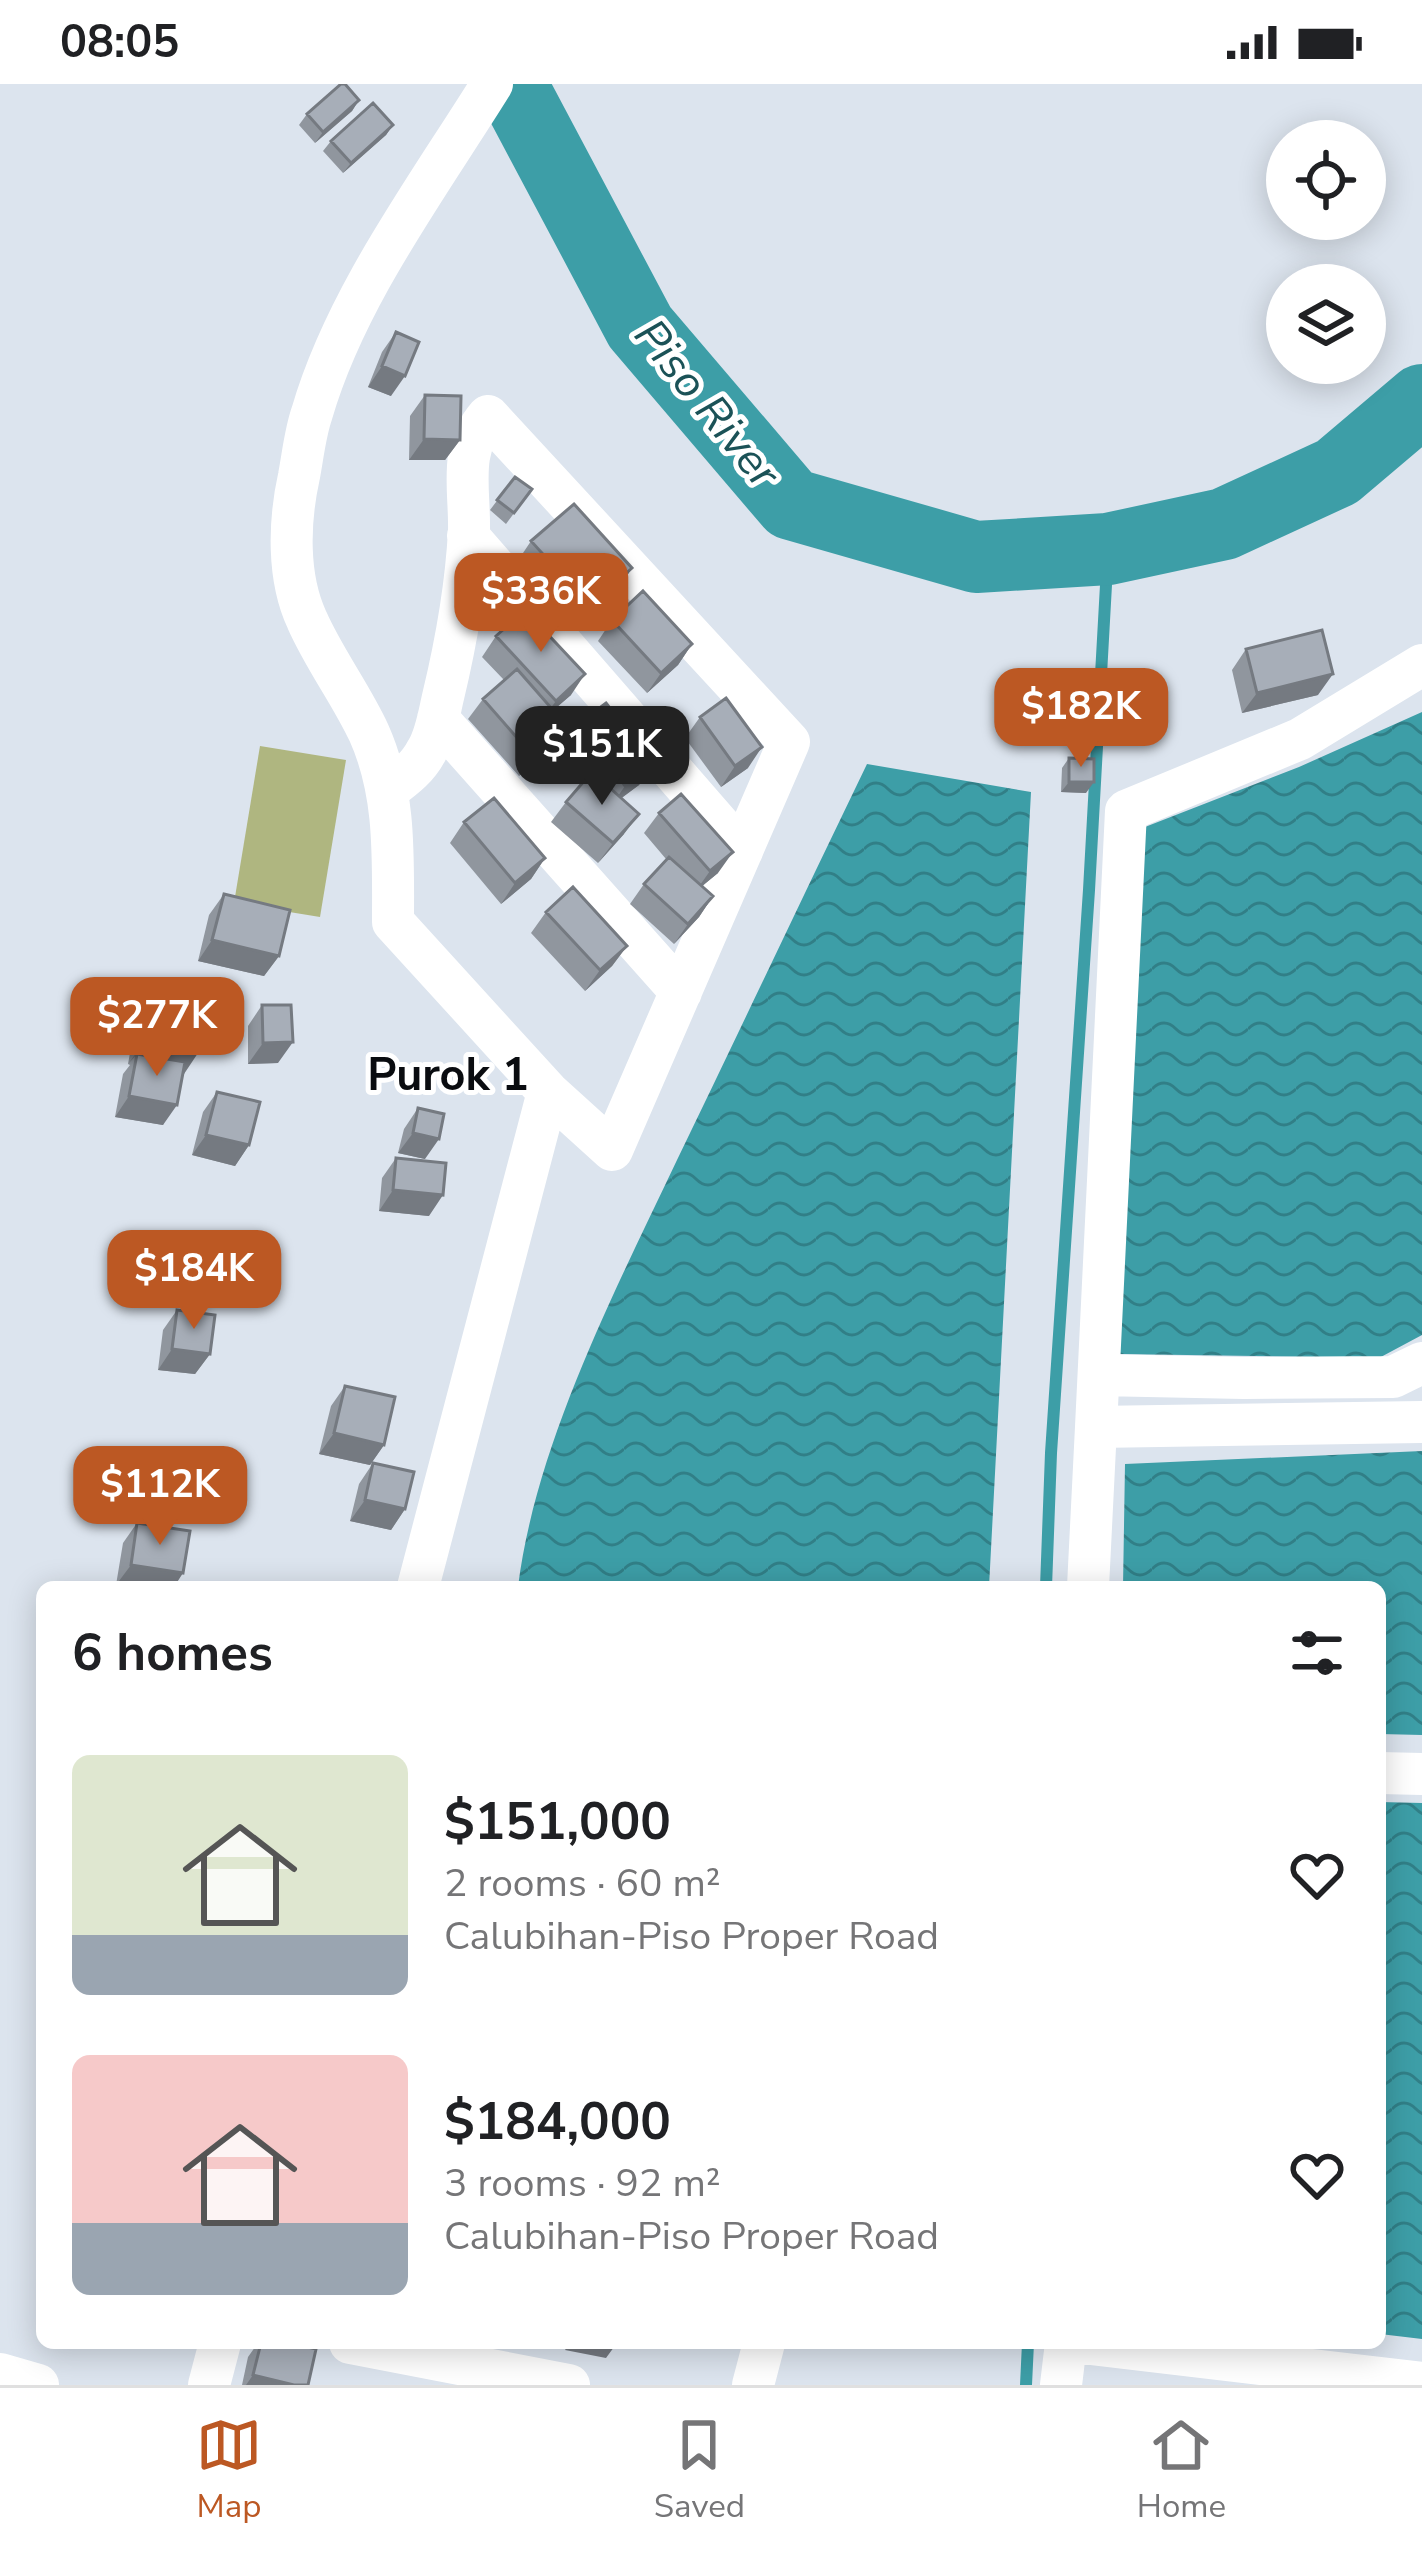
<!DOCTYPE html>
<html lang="en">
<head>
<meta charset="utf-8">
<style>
	:root { --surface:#fff; --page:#f2f2f2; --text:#202124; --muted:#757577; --line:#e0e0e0; --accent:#bc5823 }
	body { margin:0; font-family:"Nunito Sans",sans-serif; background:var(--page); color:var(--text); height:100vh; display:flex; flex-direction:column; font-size:45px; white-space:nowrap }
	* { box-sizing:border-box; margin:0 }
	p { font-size:39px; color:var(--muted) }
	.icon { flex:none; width:66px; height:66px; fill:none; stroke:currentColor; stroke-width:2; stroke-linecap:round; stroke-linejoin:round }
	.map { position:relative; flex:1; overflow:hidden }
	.details { position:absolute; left:36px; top:1497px; width:1350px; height:768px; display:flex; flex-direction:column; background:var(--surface); border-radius:18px; box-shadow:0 6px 30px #0003 }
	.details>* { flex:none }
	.buttons { position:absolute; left:1266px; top:36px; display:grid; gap:24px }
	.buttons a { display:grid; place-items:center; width:120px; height:120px; border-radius:50%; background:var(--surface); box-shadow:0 6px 30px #0003; font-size:60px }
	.price { position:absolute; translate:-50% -102px; padding:0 27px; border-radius:24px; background:var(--accent); color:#fff; font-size:39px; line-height:78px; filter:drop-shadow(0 3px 6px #0008) }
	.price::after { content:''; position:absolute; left:50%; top:72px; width:36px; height:27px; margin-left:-18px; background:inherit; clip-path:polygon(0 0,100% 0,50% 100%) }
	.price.on { background:#222; color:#fff }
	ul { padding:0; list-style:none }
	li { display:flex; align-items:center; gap:36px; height:300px; padding:0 36px }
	li span { display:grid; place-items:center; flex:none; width:336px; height:240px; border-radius:18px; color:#555 }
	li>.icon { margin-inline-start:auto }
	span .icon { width:144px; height:144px; fill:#fffc; stroke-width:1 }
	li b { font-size:51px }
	h2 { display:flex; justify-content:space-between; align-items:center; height:144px; padding:0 36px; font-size:51px }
	.status { display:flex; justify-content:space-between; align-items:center; height:84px; padding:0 60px; background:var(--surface); direction:ltr }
	.status svg { height:33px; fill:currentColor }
	.menu { display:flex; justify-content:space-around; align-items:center; height:168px; border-top:3px solid var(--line); background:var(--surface); font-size:33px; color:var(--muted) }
	.menu a { display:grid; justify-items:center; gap:6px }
	.menu .on { color:var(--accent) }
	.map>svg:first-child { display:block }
	.grass { fill:#afb680 }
	.water { fill:url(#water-waves) }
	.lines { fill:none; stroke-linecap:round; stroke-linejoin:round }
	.stream { stroke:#3d9ea7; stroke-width:12 }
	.river { stroke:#3d9ea7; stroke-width:72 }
	.minor { stroke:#fff; stroke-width:42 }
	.wall { fill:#90969e }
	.shaded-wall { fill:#757a81 }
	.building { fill:#a7aeb8; stroke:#757a81; stroke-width:3 }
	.labels { text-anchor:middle; stroke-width:10; stroke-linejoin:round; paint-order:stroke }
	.water-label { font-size:45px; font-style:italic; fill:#1b5257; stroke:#fff }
	.neighbourhood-label { font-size:45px; font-weight:bold; fill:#0a0c10; stroke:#fff }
</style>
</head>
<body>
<div class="status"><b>08:05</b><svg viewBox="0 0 49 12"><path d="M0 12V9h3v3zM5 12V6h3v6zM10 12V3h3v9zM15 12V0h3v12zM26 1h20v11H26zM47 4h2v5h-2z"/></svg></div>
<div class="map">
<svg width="1422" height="2301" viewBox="0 0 1422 2301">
	<defs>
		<pattern id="water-waves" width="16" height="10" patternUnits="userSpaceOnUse" patternTransform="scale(3)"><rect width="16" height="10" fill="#3d9ea7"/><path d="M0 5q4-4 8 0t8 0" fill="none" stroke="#317f87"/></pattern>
	</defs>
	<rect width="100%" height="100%" fill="#dce4ee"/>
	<path class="grass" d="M260 662 346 676 320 833 234 819Z"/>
	<path class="water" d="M1422 628V1251L1379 1274 1119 1270 1145 743 1299 683Z
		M867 680 1031 708 989 1503H518C536 1359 615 1207 677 1076 741 944 803 812 867 680Z
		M1422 1367V1651L1380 1650V1503H1123L1125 1380Z
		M1380 1718 1422 1719V2255L1380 2250Z"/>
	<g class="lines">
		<path class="stream" d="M1046 1503 1051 1369 1089 806 1108 465
			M1026 2301 1028 2259"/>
		<path class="river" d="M511 0 640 243 791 420 976 473 1108 465 1224 440 1337 388 1422 316"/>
		<path class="minor" d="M468 452 742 767
			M1422 581 1300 655 1126 727 1096 1343 1422 1338
			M438 635 681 908
			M388 706C404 694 418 684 427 666 436 651 439 630 443 613 456 559 466 503 469 447 470 404 458 367 488 332L789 658 612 1066 548 1008 393 838C393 773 396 709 369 649 351 610 324 575 307 536 287 493 289 437 299 392 303 371 305 349 312 329 346 212 428 103 492 0
			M1099 1291 1244 1294 1393 1293 1422 1279
			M418 1503 548 1008
			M1088 1503 1096 1343
			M1380 1689 1422 1690
			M350 2259 569 2301
			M1082 2259 1422 2299
			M0 2290 38 2301
			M209 2301 220 2259
			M753 2301 764 2259
			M1061 2301 1066 2259"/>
	</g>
	<path class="wall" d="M359 16 352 27 315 59 299 41 307 30Z
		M393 41 386 51 343 89 323 67 331 57Z
		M396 248 391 312 368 303 382 268Z
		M425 311 460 356 445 376H409L410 332Z
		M515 393 532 405 506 440 490 426Z
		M531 457 632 484 618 505 575 542 517 478Z
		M612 536 692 560 678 581 647 609 598 557Z
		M496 552 571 611 553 626V662L519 692 468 635 483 615 504 596 482 573Z
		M1246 565 1318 611 1242 629 1232 586Z
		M700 633 748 684 721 703 685 654Z
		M578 640 653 680 639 701 621 714 624 750 598 779 551 738 566 718 588 692 563 660Z
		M1069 674 1086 709 1061 708 1062 684Z
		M659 729 718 789 702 802 713 812 699 833 674 860 630 820 644 800 666 775 644 749Z
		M464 738 545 774 531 795 501 820 450 759Z
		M224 810 279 872 264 892 198 877 209 831Z
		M546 828 627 862 612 882 585 907 531 849Z
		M152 905 184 990 163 1041 115 1033 123 990 130 981 128 980 138 925Z
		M262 921 278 979 248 980V942Z
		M217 1008 249 1061 235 1082 192 1071 203 1028Z
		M418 1024 425 1075 398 1069 404 1045Z
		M396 1074 429 1132 379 1127 382 1094Z
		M177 1226 210 1270 195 1290 158 1286 163 1246Z
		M345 1302 384 1361 370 1381 319 1370 331 1322Z
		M373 1379 405 1425 391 1446 350 1437 359 1400Z
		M137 1439 190 1447 116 1501 123 1459Z
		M258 2259H291L308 2301H242L248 2273Z"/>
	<path class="shaded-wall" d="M359 16 352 27 315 59 323 48Z
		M393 41 386 51 343 89 351 79Z
		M382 282 405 292 391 312 368 303Z
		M424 355 460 356 445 376H409Z
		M632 484 618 505 575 542 590 522Z
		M692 560 678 581 647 609 661 589Z
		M585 590 571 611 541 637 556 617Z
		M1333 590 1318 611 1242 629 1257 609Z
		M567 642 553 662 519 692 533 672Z
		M762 663 748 684 721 703 735 682Z
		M653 680 639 701 611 722 625 702Z
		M1069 698H1094L1086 709 1061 708Z
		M639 730 624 750 598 779 613 759Z
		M733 768 718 789 695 808 710 787Z
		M545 774 531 795 501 820 515 799Z
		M713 812 699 833 674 860 688 840Z
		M212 856 279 872 264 892 198 877Z
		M627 862 612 882 585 907 600 886Z
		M293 958 278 979 248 980 263 959Z
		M143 960 198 969 184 990 135 981 137 970 128 980Z
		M129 1012 177 1021 163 1041 115 1033Z
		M413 1049 439 1055 425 1075 398 1069Z
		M206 1051 249 1061 235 1082 192 1071Z
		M393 1106 443 1111 429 1132 379 1127Z
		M172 1265 210 1270 195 1290 158 1286Z
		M334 1349 384 1361 370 1381 319 1370Z
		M365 1416 405 1425 391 1446 350 1437Z
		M131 1481 183 1489 174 1503 116 1501Z
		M570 2259H617L606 2274 565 2266Z
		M253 2291 294 2301H246Z"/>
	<path class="building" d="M341 0H345L359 16 323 48 307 30Z
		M373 19 393 41 351 79 331 57Z
		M396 248 419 258 405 292 382 282Z
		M425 311 461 312 460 356 424 355Z
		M515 393 532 405 514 429 497 416Z
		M574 420 632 484 590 522 531 457Z
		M643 507 692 560 661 589 612 536Z
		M525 526 585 590 556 617 496 552Z
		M1322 546 1333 590 1257 609 1246 565Z
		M517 585 567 642 533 672 483 615Z
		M726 614 762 663 735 682 700 633Z
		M606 619 653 680 625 702 578 640Z
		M1069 674 1094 675V698H1069Z
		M592 688 639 730 613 759 566 718Z
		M681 710 733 768 710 787 659 729Z
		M494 714 545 774 515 799 464 738Z
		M669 773 713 812 688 840 644 800Z
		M573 803 627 862 600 886 546 828Z
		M224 810 290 826 279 872 212 856Z
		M152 905 208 914 198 969 143 960Z
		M262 921H291L293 958 263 959Z
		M137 970 185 978 177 1021 129 1012Z
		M217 1008 260 1018 249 1061 206 1051Z
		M418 1024 444 1030 439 1055 413 1049Z
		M396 1074 446 1079 443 1111 393 1106Z
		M177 1226 215 1231 210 1270 172 1265Z
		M345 1302 395 1313 384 1361 334 1349Z
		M373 1379 414 1388 405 1425 365 1416Z
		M137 1439 190 1447 183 1489 131 1481Z
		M261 2259H291L316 2265 308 2301H294L253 2291Z"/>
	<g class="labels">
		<g class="water-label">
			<text transform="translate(708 319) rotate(51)" y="16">Piso River</text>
		</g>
		<g class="neighbourhood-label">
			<text x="448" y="1006">Purok 1</text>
		</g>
	</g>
</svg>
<div class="buttons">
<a><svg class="icon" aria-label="locate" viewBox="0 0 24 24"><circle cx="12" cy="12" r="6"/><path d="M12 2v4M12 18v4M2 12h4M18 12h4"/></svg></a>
<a><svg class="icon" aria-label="layers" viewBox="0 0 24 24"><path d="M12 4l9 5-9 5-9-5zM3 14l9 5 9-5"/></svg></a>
</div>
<b class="price" style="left:541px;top:571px">$336K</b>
<b class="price" style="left:1081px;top:686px">$182K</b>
<b class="price on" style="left:602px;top:724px">$151K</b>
<b class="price" style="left:157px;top:995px">$277K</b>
<b class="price" style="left:194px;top:1248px">$184K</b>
<b class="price" style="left:160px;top:1464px">$112K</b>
<section class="details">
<h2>6 homes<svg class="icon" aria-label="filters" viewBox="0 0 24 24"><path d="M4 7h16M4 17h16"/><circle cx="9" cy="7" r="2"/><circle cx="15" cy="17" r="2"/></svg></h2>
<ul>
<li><span style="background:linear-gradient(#dfe7d0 75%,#9aa5b1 0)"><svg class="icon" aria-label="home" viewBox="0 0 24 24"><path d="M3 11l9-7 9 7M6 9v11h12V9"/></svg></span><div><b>$151,000</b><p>2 rooms · 60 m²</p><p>Calubihan-Piso Proper Road</p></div><svg class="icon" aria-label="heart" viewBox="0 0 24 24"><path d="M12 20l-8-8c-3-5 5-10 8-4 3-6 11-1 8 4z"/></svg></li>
<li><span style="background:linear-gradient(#f6c9c9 70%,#9aa5b1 0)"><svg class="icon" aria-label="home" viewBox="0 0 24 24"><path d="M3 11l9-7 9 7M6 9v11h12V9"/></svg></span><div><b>$184,000</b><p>3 rooms · 92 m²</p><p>Calubihan-Piso Proper Road</p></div><svg class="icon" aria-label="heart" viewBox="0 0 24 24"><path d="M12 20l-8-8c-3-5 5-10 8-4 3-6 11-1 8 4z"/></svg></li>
</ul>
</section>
</div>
<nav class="menu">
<a class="on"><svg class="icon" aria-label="map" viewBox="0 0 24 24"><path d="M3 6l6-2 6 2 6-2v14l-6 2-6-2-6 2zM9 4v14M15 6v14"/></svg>Map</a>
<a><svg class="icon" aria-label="saved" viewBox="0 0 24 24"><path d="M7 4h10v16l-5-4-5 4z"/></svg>Saved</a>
<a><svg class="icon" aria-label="home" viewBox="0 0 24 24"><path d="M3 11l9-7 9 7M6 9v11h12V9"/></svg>Home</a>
</nav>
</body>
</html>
